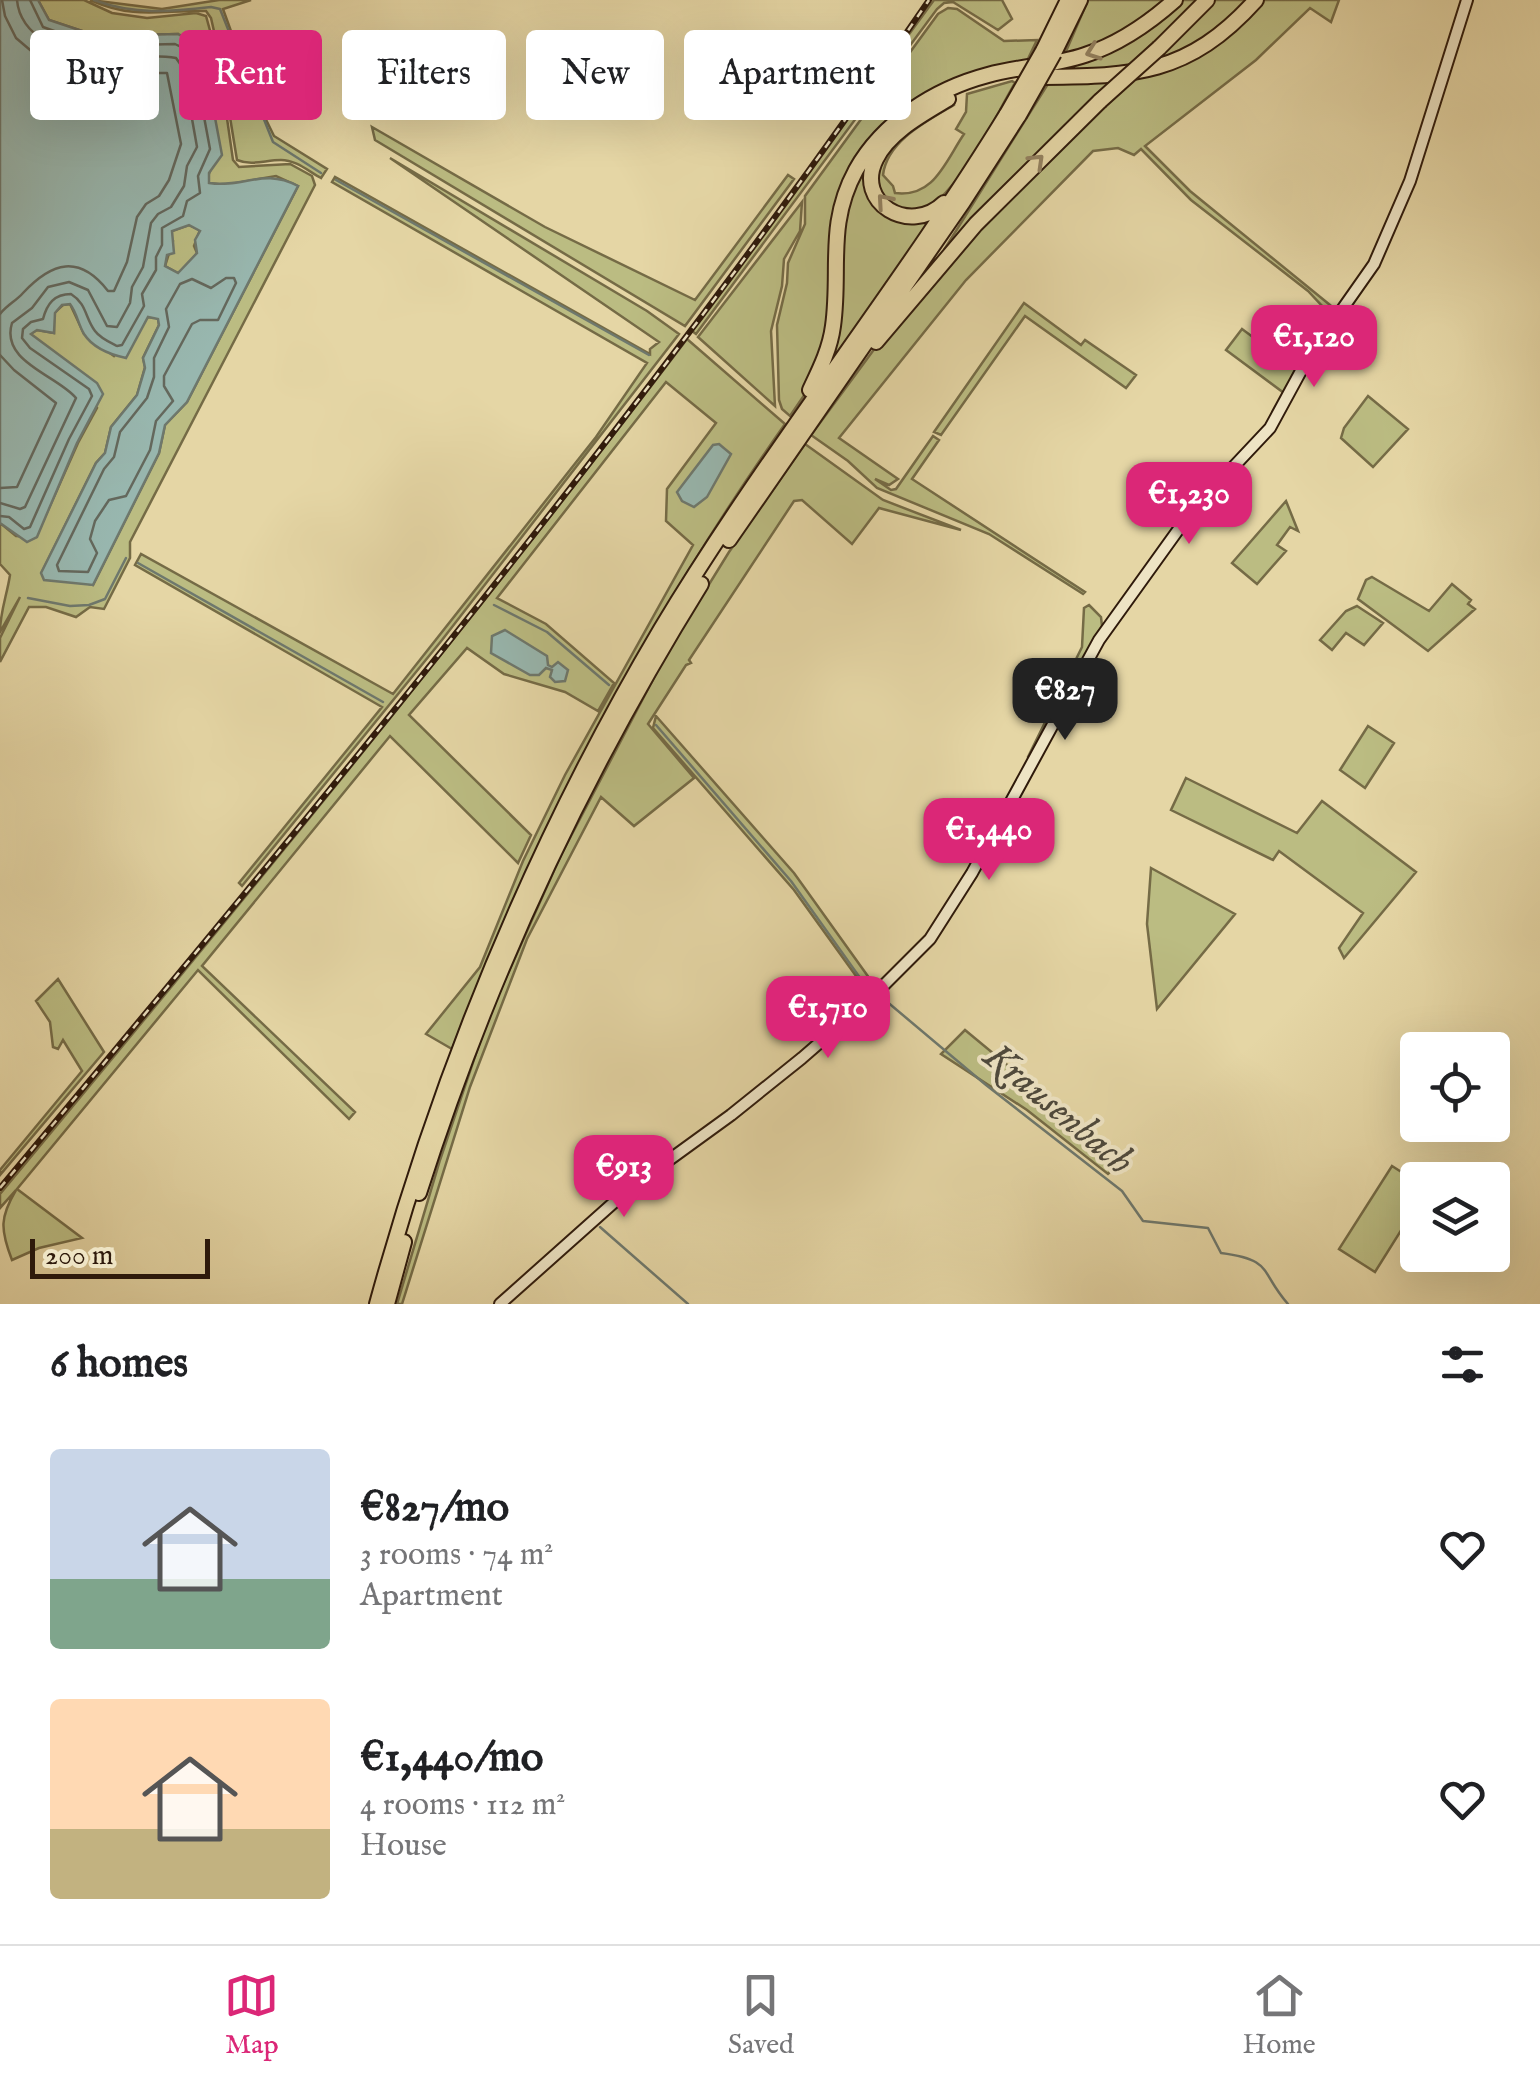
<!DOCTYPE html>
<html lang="en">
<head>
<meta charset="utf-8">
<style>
	:root { --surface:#fff; --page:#f2f2f2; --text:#202124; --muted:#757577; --line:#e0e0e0; --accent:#db2777 }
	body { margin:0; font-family:"IM FELL English",serif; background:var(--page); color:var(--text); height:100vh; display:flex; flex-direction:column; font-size:38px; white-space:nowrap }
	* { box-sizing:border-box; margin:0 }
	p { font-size:32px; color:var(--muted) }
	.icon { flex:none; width:55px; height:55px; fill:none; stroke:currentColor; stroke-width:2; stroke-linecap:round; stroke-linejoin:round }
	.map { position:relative; height:1304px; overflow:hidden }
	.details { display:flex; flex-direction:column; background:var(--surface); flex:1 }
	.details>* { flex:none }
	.hud { position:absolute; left:30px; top:30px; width:1000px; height:90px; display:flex; gap:20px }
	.buttons { position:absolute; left:1400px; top:1032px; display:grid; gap:20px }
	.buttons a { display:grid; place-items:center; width:110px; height:110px; border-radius:10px; background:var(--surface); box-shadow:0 10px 40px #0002; font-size:50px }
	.scale { position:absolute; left:30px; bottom:25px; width:180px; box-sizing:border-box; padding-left:10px; border:5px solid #2f1a0b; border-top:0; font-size:28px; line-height:35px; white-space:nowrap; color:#2f1a0b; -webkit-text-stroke:8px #eee4c4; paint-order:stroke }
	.price { position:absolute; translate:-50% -85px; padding:0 22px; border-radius:20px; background:var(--accent); color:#fff; font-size:32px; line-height:65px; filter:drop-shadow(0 2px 5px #0008) }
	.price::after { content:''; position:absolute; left:50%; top:60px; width:30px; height:22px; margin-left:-15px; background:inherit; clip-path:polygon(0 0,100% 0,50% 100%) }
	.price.active { background:#222; color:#fff }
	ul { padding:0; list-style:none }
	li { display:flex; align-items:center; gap:30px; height:250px; padding:0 50px }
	li span { display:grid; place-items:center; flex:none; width:280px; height:200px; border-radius:10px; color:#555 }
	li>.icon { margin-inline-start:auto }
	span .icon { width:120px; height:120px; fill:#fffc; stroke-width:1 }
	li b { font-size:42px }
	h2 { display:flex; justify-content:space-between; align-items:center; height:120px; padding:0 50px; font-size:42px }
	.tag { padding:0 35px; border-radius:10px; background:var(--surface); box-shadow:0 10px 40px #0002; font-size:35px; line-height:90px }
	.tag.active { background:var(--accent); color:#fff }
	.tabs { display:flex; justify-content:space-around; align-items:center; height:140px; border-top:2px solid var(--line); background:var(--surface); font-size:28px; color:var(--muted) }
	.tabs a { display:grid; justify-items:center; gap:5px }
	.tabs .active { color:var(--accent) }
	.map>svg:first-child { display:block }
	.green { fill:#bbbc82; stroke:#756b46; stroke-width:2.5 }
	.water { fill:#98b7af; stroke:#6e786d; stroke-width:2.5; fill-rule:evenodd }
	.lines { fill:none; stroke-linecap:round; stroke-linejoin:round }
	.shore { stroke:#64685d; stroke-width:2.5 }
	.stream { stroke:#6e786d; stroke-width:2.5 }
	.secondary-casing { stroke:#2f1a0b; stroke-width:14 }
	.highway-casing { stroke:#2f1a0b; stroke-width:18 }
	.secondary { stroke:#eee4c4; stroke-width:10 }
	.highway { stroke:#e5d6a5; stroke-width:14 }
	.rail-casing { stroke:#2f1a0b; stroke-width:6 }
	.rail { stroke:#eee4c4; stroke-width:2.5; stroke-dasharray:8; stroke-linecap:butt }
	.highway-bridge-casing { stroke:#2f1a0b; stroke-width:18; stroke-linecap:butt }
	.highway-bridge { stroke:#e5d6a5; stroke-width:14 }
	.oneway { stroke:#938160 }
	.labels { text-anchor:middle; stroke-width:8; stroke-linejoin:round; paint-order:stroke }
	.water-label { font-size:40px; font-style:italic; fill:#4e493c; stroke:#eee4c4 }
</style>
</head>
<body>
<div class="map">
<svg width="1540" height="1304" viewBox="0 0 1540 1304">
	<rect width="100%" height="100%" fill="#e5d6a5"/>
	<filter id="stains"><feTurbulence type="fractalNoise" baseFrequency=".002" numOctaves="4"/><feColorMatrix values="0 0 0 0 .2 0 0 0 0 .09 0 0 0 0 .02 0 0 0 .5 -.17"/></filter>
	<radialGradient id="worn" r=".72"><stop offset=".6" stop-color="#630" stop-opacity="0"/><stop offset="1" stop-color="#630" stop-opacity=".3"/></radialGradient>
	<path class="green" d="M38 0H84L112 13 147 18 196 13 206 16 219 63 233 160 239 167 290 164 312 176 315 185 130 542V558L104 609 90 607 76 617 46 607H29L0 662V638L20 597 0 632C0 612 7 595 10 575L0 564V523L16 536 36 537 78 443 97 408 30 334 37 330 54 333V313L63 305 70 304 84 334 114 356 148 317 158 318 159 325 143 358 145 367 137 395 111 427 105 453 96 463 42 572 93 585 159 453 165 425 187 402 298 186 276 176 225 185 209 183 207 179 213 163 178 34 97 36 49 20Z
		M90 0 162 9 219 0H251L223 9 254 95 274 136 327 169 321 178C308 171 296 160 281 160 265 160 252 166 237 160L221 62 211 18 206 11C160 10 136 20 90 0Z
		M934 0H1002L1012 19 998 30 953 2 944 3 937 9 696 334 692 331Z
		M1088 0H1168L1113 39 1064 56Z
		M1182 0H1199L1122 72H1055L1057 66 1169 12Z
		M1215 0H1251L1216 34 1144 69Z
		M1261 0H1339L1331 22 1310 8 1256 60 1145 146 1190 191 1330 305 1326 310 1308 291 1191 200 1141 149 1134 155 1118 148 1093 151 966 280 839 438 898 479 889 485 875 479 891 490 896 489 933 436 939 440 912 479 1085 592 1083 594 989 534 877 488 848 461 811 435 892 325 996 207 1136 78 1148 76Z
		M948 8 957 9 1004 41 1037 40 1026 63 958 80 851 169 824 352 805 394 790 416 782 409 779 400 777 325 787 283 788 263 805 224V196L938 14Z
		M1051 79H1116L1007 183 944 250Z
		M1012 81 1015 83C990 126 966 182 924 212L892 208 876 185 882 155 890 145 954 100V105C927 121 887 141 883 175L893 186 895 193C934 198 945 162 964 134L956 129 966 112 967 94Z
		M372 127 545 227 695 300 788 175 794 179 685 326 375 140Z
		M390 158 647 311 679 334 442 640 242 886 239 883 382 707 135 565 141 554 393 694 596 437 647 363 332 182 335 177 650 354V349L659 342Z
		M866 162 882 209 937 215 833 359 839 324 840 222Z
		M802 202 800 231 784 259 782 286 771 331 775 406 698 337Z
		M189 225 200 230 194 246 197 253 183 272 178 273 165 266 173 241 170 236 172 231Z
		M1024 303 1081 345 1085 340 1136 375 1126 388 1025 316 941 435 934 432Z
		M1242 329 1296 369 1284 393 1226 350Z
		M687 339 785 424C648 618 539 828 452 1049L426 1034 480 967 523 861 565 775 693 545 666 521 667 489 716 423 666 382 497 598 546 624 614 683 598 711 565 692 504 674 467 648 409 715 531 835 518 863 390 736 202 966 355 1112 349 1119 198 970 17 1189 82 1238 39 1248 12 1260C0 1229 0 1217 16 1190L0 1208V1194C234 912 466 630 687 339Z
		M1368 396 1408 429 1373 467 1341 438 1344 428Z
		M805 444 883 500 961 530 879 508 852 544 802 500 794 501 689 660 691 663 686 665 648 724 694 778 634 826 601 797 527 939 470 1087 402 1304H397L440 1160 488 1018 561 855 669 649 729 552Z
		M1286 501 1298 531 1290 527 1277 545 1286 551 1257 584 1232 563Z
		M1372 577 1429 611 1452 584 1471 600 1468 604 1475 609 1428 651 1358 599 1366 580Z
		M1089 605 1101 617 1102 626 1029 759 1028 757 1082 647 1084 608Z
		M1357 606 1383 623 1364 645 1346 633 1332 650 1320 640 1346 611Z
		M656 716 794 873 872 982 864 987 794 890 653 728Z
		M1368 726 1394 743 1365 788 1340 770Z
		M1186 778 1297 833 1322 801 1416 872 1344 958 1339 948 1363 913 1279 851 1273 860 1171 810Z
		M1151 868 1235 914 1157 1009 1147 924Z
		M58 979 104 1052 0 1175V1170L82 1071 63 1040 58 1049 53 1047 50 1022 36 1001Z
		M965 1030 1123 1161 1108 1174 1027 1110 941 1054Z
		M1392 1166 1417 1182V1205L1375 1272 1339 1249Z"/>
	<path class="water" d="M0 0H38L49 20 97 36 178 34 193 41 204 59 222 155 209 173V183C244 188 263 168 298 186L187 402 165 425 159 453 93 585 44 580 41 573 96 463 105 453 111 427 137 395 145 368 143 358 159 325 158 319 148 317 126 358C112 355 93 348 84 334 78 324 77 313 70 304L62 305 55 313 54 333 37 330 31 334 97 383 103 394 77 443 37 537 27 542 0 523ZM189 225 200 231 195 240 197 253 178 273 165 266 167 255 174 253 172 231Z
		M719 444 731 454 707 497 694 507 682 501 677 492 713 445Z
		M505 630 547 656 548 665 552 667 558 662 568 670 565 681 555 682 550 677 552 670 546 668 539 675H530L491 653 492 636Z"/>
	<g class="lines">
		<path class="shore" d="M226 278H234L236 283 218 320H200L192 324 164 376V386L173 401 156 421 150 450 126 496 109 500 95 521 90 539 97 553 88 572 59 571 57 565 104 469 114 457 120 432 147 398 154 377V358L169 327 166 309 180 284 192 279 211 288Z
			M0 314C7 305 16 301 23 293 52 262 79 254 108 291H114L127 262 137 217 146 204 159 196 169 180 181 144 167 73H93L36 55 16 38 5 16 2 0
			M0 355 14 370 56 403 17 487 0 488
			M0 503 20 509 25 507 76 398C57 375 0 362 12 323L32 308 48 287 69 282 88 290 107 326 117 327 130 303 132 287 143 267 151 223 158 214 171 207 184 186 187 166 197 147 183 68 176 58C152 53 124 59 98 58 66 57 20 37 17 0
			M0 516 9 517 24 529 30 527 69 439 92 396 89 389 30 348 22 338 23 329 31 322 43 319C47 304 54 294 71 294 87 304 85 318 95 331 100 338 109 342 117 346L122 345 144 306 142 294 156 270V257L162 245V228L183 216 187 201 200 193 198 176 210 149 194 63 185 49 175 44 96 46 43 27 30 0"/>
		<path class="stream" d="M94 0C134 15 169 12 211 7L220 9 273 142 321 173
			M336 180 649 355
			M138 563 383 702
			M28 598 70 606 89 605 105 599 126 558
			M494 605 547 632 609 685
			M656 725 791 881 863 982 873 990
			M879 995 986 1085 1122 1191 1143 1221 1208 1228 1221 1253C1274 1260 1259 1271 1288 1304
			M600 1227 688 1304"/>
		<g class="secondary-casing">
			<path id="secondary" d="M500 1304 629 1189 731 1115 802 1058 871 998 930 939 972 873 1099 640 1191 512 1270 428 1308 358 1374 264 1410 181 1467 0"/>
		</g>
		<g class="highway-casing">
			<path id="highway" d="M1159 48 1207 0
				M1043 51 1068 0
				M1054 53 1080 0
				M1031 77C1128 76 1185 79 1256 0
				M944 203C910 236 854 203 876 159 889 132 923 114 948 99
				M876 342 976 224 1100 101
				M810 390C820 369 830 349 833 326 841 269 826 225 856 170 883 122 935 89 988 75 1020 66 1053 66 1085 55 1119 44 1148 24 1175 0
				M729 540 963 202 1019 115
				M419 1193C487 979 583 774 701 584
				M377 1304C442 1068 536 840 661 629 768 451 899 290 1007 114
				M387 1304 404 1242"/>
		</g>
		<use href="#secondary" class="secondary"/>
		<use href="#highway" class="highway"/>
		<g class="rail-casing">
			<path id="rail" d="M0 1188C322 802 644 415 929 0"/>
		</g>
		<use href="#rail" class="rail"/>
		<g class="highway-bridge-casing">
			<path id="highway-bridge" d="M1100 101 1159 48
				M1007 114 1043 51
				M1019 115 1054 53"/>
		</g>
		<use href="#highway-bridge" class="highway-bridge"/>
	</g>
	<defs><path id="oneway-chevron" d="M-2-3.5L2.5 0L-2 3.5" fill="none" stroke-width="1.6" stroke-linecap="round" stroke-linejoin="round" transform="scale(2.5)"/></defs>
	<g class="oneway">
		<use href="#oneway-chevron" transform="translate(1093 52) rotate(160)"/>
		<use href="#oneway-chevron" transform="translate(1037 161) rotate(-44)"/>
		<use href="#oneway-chevron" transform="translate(884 201) rotate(-131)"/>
	</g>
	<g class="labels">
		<g class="water-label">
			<text transform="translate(1060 1107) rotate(40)" y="14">Krausenbach</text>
		</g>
	</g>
	<rect width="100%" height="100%" filter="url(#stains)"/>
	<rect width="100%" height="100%" fill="url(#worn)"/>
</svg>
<div class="buttons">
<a><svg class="icon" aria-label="locate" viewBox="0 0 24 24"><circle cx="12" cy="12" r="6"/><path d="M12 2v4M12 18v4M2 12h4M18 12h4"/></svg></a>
<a><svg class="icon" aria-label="layers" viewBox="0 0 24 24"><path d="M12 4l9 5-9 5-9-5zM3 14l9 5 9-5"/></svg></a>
</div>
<div class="scale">200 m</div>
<b class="price" style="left:1314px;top:390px">€1,120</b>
<b class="price" style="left:1189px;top:547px">€1,230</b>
<b class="price active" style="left:1065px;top:743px">€827</b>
<b class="price" style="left:989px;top:883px">€1,440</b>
<b class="price" style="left:828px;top:1061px">€1,710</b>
<b class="price" style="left:624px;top:1220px">€913</b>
<div class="hud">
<a class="tag">Buy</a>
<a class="tag active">Rent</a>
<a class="tag">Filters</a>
<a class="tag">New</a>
<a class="tag">Apartment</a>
</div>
</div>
<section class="details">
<h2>6 homes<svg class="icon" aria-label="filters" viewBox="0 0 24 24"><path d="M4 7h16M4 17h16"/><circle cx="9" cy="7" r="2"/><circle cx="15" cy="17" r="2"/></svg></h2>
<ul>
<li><span style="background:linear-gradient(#c9d6e8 65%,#7fa58c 0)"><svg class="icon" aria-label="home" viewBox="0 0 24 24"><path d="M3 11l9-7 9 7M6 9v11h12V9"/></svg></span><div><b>€827/mo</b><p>3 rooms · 74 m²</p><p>Apartment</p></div><svg class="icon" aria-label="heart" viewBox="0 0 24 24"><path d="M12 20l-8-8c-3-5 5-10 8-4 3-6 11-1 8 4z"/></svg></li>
<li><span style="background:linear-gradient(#ffd9b3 65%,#c2b280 0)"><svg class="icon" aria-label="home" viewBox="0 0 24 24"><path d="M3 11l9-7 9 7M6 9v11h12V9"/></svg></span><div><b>€1,440/mo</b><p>4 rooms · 112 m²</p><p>House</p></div><svg class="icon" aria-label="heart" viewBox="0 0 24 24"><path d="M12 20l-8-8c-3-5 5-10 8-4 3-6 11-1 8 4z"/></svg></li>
</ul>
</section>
<nav class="tabs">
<a class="active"><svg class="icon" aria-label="map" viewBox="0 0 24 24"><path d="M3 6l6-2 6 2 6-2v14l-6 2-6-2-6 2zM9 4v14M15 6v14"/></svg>Map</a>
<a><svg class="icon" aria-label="saved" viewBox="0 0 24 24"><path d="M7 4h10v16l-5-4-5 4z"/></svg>Saved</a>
<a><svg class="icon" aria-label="home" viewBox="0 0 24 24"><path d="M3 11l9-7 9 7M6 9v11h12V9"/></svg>Home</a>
</nav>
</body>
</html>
